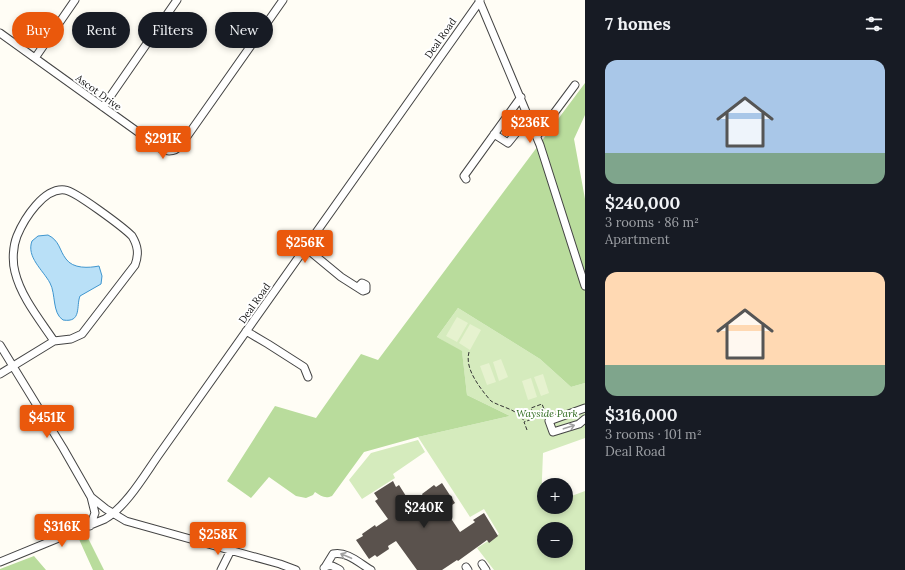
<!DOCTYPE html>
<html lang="en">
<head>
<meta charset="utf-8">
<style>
	:root { --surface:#171b24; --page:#20242c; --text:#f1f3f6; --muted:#9ea1a6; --accent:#ea580c }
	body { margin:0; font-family:Lora,serif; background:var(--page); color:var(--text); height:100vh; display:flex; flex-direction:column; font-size:15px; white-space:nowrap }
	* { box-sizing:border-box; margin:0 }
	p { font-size:13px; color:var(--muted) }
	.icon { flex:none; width:22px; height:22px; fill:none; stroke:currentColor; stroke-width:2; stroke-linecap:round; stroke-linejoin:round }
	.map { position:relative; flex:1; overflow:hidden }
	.details { display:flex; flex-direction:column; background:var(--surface); width:320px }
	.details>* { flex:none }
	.banner { position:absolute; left:12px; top:12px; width:380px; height:36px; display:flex; gap:8px }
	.buttons { position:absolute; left:537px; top:478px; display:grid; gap:8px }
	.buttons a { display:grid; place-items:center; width:36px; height:36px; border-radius:50%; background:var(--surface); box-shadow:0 2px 6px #0003; font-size:20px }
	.price { position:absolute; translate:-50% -34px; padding:0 9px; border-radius:4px; background:var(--accent); color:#fff; font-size:13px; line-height:26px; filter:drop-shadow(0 1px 2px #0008) }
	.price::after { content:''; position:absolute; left:50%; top:24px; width:12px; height:9px; margin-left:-6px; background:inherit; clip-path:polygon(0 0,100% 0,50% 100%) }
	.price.current { background:#222; color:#fff }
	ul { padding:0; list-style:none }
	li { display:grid; align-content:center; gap:8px; height:212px; padding:0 20px }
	li span { display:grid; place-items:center; height:124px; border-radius:12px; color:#555 }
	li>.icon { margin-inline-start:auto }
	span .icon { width:72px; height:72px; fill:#fffc; stroke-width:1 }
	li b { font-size:17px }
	h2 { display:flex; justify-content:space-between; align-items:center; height:48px; padding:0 20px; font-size:17px }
	.pill { padding:0 14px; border-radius:18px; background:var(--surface); box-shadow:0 2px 6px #0003; font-size:14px; line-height:36px }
	.pill.current { background:var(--accent); color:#fff }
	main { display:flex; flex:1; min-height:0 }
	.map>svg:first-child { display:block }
	.green { fill:#d5ebbd; fill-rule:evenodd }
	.forest { fill:#b9dc9c }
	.pitch { fill:#e6f2cf }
	.water { fill:#b9e0f7; stroke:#3f96cf }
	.building { fill:#5a524d }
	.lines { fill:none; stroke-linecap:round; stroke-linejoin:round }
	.minor-casing { stroke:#444; stroke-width:9 }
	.path { stroke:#333; stroke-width:1; stroke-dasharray:4 2; stroke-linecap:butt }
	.minor { stroke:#fff; stroke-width:7 }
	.oneway { stroke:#a0a0a0 }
	.labels { text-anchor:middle; stroke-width:4; stroke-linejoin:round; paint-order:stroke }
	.street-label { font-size:10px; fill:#111; stroke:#fff }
	.park-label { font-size:10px; font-style:italic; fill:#2f6b1f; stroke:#fff }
</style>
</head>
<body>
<main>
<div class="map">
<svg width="585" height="570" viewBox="0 0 585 570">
	<rect width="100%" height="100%" fill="#fffdf5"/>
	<path class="green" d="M458 308 540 359 571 387 585 383V438L543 453 541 503H544V507H566V498L585 491V570H494L477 548 499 534 484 509 470 517 418 437 510 416 467 395 462 352 437 337ZM544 529H566V551H544Z
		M418 440 425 452 393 474 395 478 362 499 349 480 371 453Z"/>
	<path class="forest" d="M585 83V115L574 139 585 199V383L571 387 540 359 458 308 437 337 462 351 467 395 510 416 418 437 364 452 332 496C325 499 321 496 315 492L313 495 306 498 296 496 269 477 251 498 227 481 275 406 316 418 361 354 378 360Z
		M86 534 104 570H93L78 537Z
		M34 556 46 570H0V569Z"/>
	<path class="pitch" d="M457 317 468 323 457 342 446 336Z
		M470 324 481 330 470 350 459 343Z
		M501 359 508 377 499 381 493 362Z
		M489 363 496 382 487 385 480 366Z
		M543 374 549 393 541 396 534 377Z
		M531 378 537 397 528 400 522 381Z"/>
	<path class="water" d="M48 235C60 241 59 250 66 259 73 269 89 268 99 266L102 276 101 284 80 296C76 306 82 323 63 320 52 313 56 294 50 283 43 270 26 257 32 241L38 236Z"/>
	<path class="building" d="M393 481 396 487 399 485 411 504 423 496 422 494 434 485 436 487 442 483 455 503 449 507 450 508 446 511 460 532 475 522 473 520 484 513 498 536 489 543 487 540 458 561 457 560 442 570H417L396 541 388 546 389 549 377 557 375 555 369 559 356 540 363 536 362 534 375 525 376 527 388 519 375 501 378 499 374 493Z"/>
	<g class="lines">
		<g class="minor-casing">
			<path id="minor" d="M479 0 540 145 585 286
				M0 33 163 150C170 152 176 151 181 145L283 0
				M35 58 75 0
				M103 107 177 0
				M494 134 508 143 529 117
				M537 136 575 85
				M466 179 464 176 521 97
				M305 249 312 253 341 277 363 291 366 290V285L362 283 358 287
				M246 331 268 344 304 367 308 377
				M0 345 63 448 91 497 106 509 126 521 280 564 296 570
				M0 374 54 341 71 339 82 334 135 265C139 254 138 246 132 236 123 227 75 191 65 190 44 187 24 219 17 236 13 246 12 261 15 272 21 297 40 320 54 341
				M585 408 549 421 553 432 579 424 585 419
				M90 526 95 513 91 497
				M0 562 105 519C127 506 145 474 160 453L480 1
				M482 564 486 570
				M325 567 333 554C347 551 359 563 371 570
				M466 567 468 570
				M324 568C329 563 335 567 340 570
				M221 570 231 550"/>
		</g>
		<path class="path" d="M469 352C465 367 476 382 485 394 487 396 489 399 491 401 500 407 521 410 524 422
			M544 410 547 416
			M532 419 533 413 531 408 542 404 544 409 533 413
			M527 430 524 422 543 415 544 417"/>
		<use href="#minor" class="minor"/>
	</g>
	<defs><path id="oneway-shaft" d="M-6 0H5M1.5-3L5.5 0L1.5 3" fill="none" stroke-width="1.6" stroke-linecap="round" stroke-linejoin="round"/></defs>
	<g class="oneway">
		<use href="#oneway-shaft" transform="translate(569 427) rotate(-18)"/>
		<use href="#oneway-shaft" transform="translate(346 556) rotate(-157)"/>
	</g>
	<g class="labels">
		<g class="street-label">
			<text transform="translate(440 38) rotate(-55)" y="4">Deal Road</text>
			<text transform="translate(99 92) rotate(36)" y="4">Ascot Drive</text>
			<text transform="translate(254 303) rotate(-55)" y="4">Deal Road</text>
		</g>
		<g class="park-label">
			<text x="547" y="417">Wayside Park</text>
		</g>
	</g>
</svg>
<div class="buttons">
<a>+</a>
<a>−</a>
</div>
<b class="price" style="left:530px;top:144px">$236K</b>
<b class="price" style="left:163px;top:160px">$291K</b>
<b class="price" style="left:305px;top:264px">$256K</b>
<b class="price" style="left:47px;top:439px">$451K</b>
<b class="price current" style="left:424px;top:529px">$240K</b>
<b class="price" style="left:62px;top:548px">$316K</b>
<b class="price" style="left:218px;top:556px">$258K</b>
<div class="banner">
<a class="pill current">Buy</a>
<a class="pill">Rent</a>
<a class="pill">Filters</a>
<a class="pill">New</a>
</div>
</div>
<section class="details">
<h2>7 homes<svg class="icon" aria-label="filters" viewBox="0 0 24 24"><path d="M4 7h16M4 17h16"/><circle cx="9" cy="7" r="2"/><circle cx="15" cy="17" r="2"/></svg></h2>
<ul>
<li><span style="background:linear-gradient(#a9c7e8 75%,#7fa58c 0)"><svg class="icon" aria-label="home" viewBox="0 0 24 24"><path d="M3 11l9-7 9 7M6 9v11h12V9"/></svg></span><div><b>$240,000</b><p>3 rooms · 86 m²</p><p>Apartment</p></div></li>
<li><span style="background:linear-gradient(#ffd9b3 75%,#7fa58c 0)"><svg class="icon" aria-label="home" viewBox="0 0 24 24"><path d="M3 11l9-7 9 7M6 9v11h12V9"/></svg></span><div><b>$316,000</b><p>3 rooms · 101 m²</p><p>Deal Road</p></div></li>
</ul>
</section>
</main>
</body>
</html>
